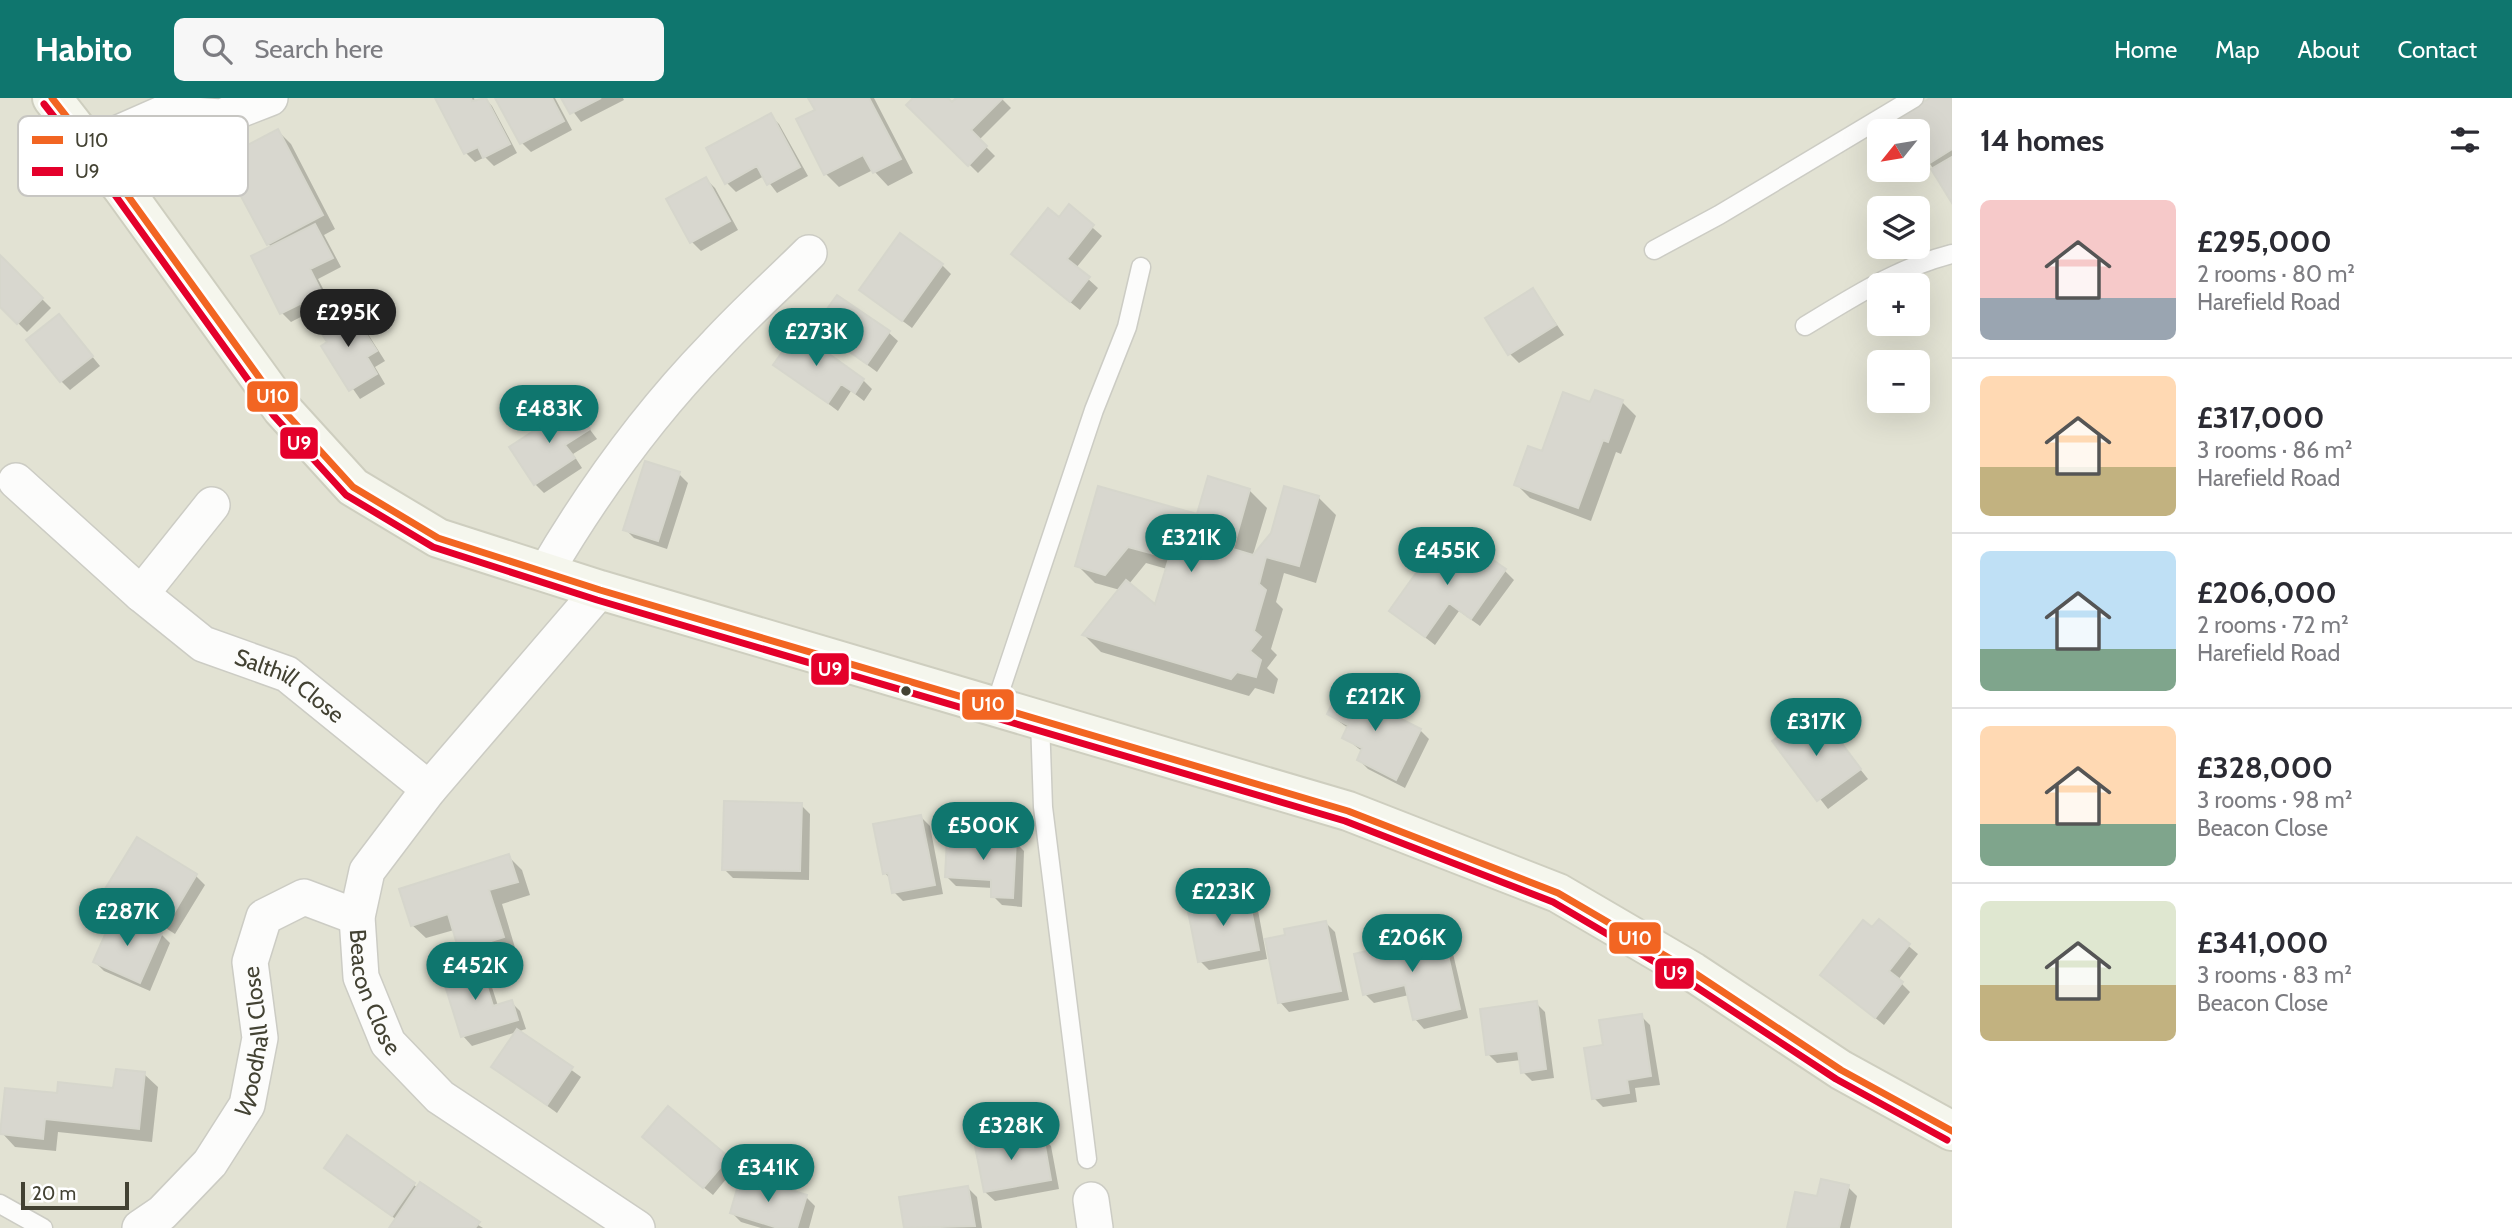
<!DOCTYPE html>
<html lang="en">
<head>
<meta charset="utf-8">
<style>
	:root { --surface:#fff; --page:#f7f7f7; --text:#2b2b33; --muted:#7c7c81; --line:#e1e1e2; --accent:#0f766e }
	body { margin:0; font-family:Cabin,sans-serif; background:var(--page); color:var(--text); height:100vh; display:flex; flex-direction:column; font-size:26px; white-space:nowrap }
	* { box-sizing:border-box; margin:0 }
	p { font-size:23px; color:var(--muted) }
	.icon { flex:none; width:38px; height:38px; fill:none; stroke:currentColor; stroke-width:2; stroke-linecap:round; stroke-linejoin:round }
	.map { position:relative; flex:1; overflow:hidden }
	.panel { display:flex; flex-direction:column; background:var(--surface); width:560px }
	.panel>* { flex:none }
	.needle { width:46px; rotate:240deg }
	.buttons { position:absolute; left:1867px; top:21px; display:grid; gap:14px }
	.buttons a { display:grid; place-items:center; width:63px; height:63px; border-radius:10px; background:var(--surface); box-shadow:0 7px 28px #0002; font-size:35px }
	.scale { position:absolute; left:21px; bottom:18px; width:108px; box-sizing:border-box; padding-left:7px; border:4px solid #434233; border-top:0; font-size:19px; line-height:24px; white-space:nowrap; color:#434233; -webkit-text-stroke:5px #fff; paint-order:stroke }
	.price { position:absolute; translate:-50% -60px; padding:0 16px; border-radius:24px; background:var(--accent); color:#fff; font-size:23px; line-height:46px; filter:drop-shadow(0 2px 4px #0008) }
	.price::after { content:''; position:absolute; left:50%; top:42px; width:21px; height:16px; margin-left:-10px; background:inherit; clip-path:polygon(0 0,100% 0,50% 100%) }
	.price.active { background:#222; color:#fff }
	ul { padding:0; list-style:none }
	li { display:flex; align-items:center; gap:21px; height:175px; padding:0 28px }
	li+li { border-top:2px solid var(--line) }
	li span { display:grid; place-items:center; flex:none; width:196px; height:140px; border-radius:10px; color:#555 }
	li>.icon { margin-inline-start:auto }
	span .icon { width:84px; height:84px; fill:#fffc; stroke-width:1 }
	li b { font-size:30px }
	h2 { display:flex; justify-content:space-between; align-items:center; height:84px; padding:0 28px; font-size:30px }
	header { display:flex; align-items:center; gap:42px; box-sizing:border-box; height:98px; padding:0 35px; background:var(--accent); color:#fff }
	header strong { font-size:33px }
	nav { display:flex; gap:38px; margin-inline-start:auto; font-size:24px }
	.search { width:490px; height:63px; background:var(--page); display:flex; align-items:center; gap:18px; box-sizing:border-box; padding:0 24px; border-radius:10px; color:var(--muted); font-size:26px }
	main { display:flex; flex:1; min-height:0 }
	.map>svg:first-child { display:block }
	.residential { fill:#e2e2d3; fill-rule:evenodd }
	.shadow { fill:#0003; fill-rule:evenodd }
	.building { fill:#d8d7cf; stroke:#d6d6cc; stroke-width:2 }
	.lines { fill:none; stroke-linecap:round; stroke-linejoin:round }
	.service-casing { stroke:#ccccc4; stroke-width:21 }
	.minor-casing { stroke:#ccccc4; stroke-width:38 }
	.secondary-casing { stroke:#cecebf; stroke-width:42 }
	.service { stroke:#fcfcfb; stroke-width:18 }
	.minor { stroke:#fcfcfb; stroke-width:35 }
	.secondary { stroke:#f5f6ed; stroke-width:38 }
	.bus-1-casing { stroke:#fff; stroke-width:12 }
	.bus-2-casing { stroke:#fff; stroke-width:12 }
	.bus-1 { stroke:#f26522; stroke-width:7 }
	.bus-2 { stroke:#e4002b; stroke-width:7 }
	.bus-dot { fill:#434233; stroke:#fff; stroke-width:2.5 }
	.labels { text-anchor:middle; stroke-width:5; stroke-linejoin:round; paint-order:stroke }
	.street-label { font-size:23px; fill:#434233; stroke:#fff }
	.key { fill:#fff; stroke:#c7c6c2; stroke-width:2 }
	.key-label { font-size:19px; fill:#434233 }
	.line-badge { stroke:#fff; stroke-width:2.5 }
	.badge-label { font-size:19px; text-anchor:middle; font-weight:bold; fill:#fff }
</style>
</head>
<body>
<header>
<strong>Habito</strong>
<div class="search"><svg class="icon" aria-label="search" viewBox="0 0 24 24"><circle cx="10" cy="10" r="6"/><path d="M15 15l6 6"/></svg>Search here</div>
<nav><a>Home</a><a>Map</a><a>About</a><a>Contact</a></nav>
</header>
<main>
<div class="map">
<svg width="1952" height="1130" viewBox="0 0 1952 1130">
	<rect width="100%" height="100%" fill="#eeeee6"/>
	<path class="residential" d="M0 0H1952V1130H0ZM1880 33H1918V72H1880ZM1880 110H1918V149H1880ZM1880 187H1918V226H1880ZM1880 264H1918V303H1880Z"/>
	<path class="shadow" d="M437 0H474L475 3 485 0 492 8 517 55 494 68 485 59 475 64 466 55Z
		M497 0H555L572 32 531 54 522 45Z
		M563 0H623L624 2 581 24Z
		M810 0H874L913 75 888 88 873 72 839 89 826 76 817 12Z
		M915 0H945L952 6 958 0H1001L1011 10 979 42 995 58 978 75 909 7Z
		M1933 0H1952V102L1918 46V33H1910L1901 20Z
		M770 17 779 26 808 78 777 95 764 78 736 94 727 85Z
		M278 33 291 46 335 131 324 137 341 169 318 181 330 204 291 224 282 215 253 159 272 149 268 146Z
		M706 81 715 90 738 132 701 153 692 144Z
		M1069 109 1102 138 1076 170 1098 190 1080 212 1022 165Z
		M0 159 51 210 27 234 0 207Z
		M942 167 951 176 912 230 861 192Z
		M1533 192 1564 237 1519 265 1510 256Z
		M341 214 354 230 359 227 368 236 385 263 375 269 385 286 360 301 323 248 329 244Z
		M59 218 100 268 70 292 61 283Z
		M816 229 888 234 898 243 877 274Z
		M776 267 863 282 872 291 864 303 851 293 838 313Z
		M1622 304 1636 318 1621 356 1616 354 1591 423 1530 400 1516 386 1543 355Z
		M573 309 597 341 573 356 582 370 544 395 535 386Z
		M679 376 688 385 667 451 634 440 625 431Z
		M1249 392 1267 410 1252 460 1318 399 1336 417 1316 485 1284 475 1276 504 1283 511 1271 551 1277 557 1267 570 1278 581 1274 596 1255 590 1249 598 1101 554 1084 537 1120 492 1095 485 1077 467 1198 418ZM1146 465 1167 471 1156 509 1129 486Z
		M1455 463 1505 473 1514 482 1480 528 1459 513 1435 547 1391 513Z
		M1329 616 1420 632 1429 641 1405 690 1368 671 1359 662 1363 654 1344 639 1348 630Z
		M1804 622 1824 644 1833 637 1868 681 1828 711 1775 643Z
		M801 707 810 716 809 782 733 780 724 771Z
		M921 719 930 728 943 796 903 803 894 794 891 782 885 775Z
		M137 742 196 778 205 787 175 836 117 799 108 790Z
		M1015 744 1024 753 1022 809 1002 807 993 798V790L956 788 947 779Z
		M508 758 522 772 530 797 502 806 516 853 476 865 488 877 498 908 511 904 520 913 526 931 472 948 463 938 477 868 461 852 454 832 426 840 412 827Z
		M1247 798 1257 807 1267 861 1209 872 1200 863Z
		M1879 823 1918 856 1898 882 1910 894 1884 927 1832 885Z
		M1326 825 1335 834 1349 902 1289 914 1280 904Z
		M161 836 170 845 150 893 104 873 95 864Z
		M1442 837 1451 847 1468 920 1424 931 1415 921 1409 897 1374 905 1365 896Z
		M1536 905 1545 914 1554 980 1532 983 1523 974 1521 962 1497 965 1488 956Z
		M1641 918 1650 927 1660 987 1635 990 1637 1004 1603 1009 1594 1000 1605 949Z
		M518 933 581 979 557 1015 494 969Z
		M144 976 158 989 152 1044 58 1034 56 1053 15 1049 2 1035 59 997 115 992Z
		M997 1036 1007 1045 1008 1053 1023 1050 1042 1039 1051 1048 1059 1091 995 1103 985 1094Z
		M348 1039 418 1090 483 1130H391L397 1122 326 1070Z
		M653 1048 727 1060 736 1069 713 1097Z
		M1848 1089 1857 1098 1850 1130H1789Z
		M968 1090 977 1099 982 1130H906L901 1100Z
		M806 1099 815 1108 809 1130H761L741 1124 732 1115Z"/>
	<path class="building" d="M435 0H471L472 3 486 0 510 46 483 60 478 49 464 56Z
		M495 0H552L564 23 520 46Z
		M561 0H601L570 16Z
		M808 0H869L901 61 873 75 863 57 824 77 796 21 815 12Z
		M913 0H948L952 4 956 0H1003L971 32 987 48 968 68 906 7Z
		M1930 0H1952V51L1928 66 1918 50V33H1908L1899 19Z
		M771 15 800 69 767 87 757 68 725 86 706 50Z
		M278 31 323 117 267 147 221 61Z
		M1952 59V105L1931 71Z
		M706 79 730 123 690 145 666 101Z
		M1069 106 1094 127 1067 161 1090 179 1070 204 1011 156 1048 110 1059 119Z
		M315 126 333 160 310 171 322 195 280 216 251 158Z
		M900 135 943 166 902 223 859 192Z
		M0 157 43 200 17 226 0 209Z
		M1533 190 1556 227 1508 257 1485 220Z
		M837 197 890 233 867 266 814 229Z
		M341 211 352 229 359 225 377 253 367 259 377 276 349 293 321 248 327 244 316 227Z
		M59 216 93 258 60 284 26 242Z
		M797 233 864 281 855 295 841 286 828 305 773 267Z
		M1595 292 1623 302 1608 344 1603 342 1578 410 1514 387 1528 348 1542 353 1563 294 1590 304Z
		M573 307 590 331 565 347 575 360 534 387 509 349Z
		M645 363 680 374 658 443 623 432Z
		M1208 378 1250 391 1233 451 1253 457 1271 435 1284 388 1319 398 1299 468 1266 459 1259 486 1266 492 1254 533 1261 539 1250 553 1261 562 1256 579 1237 574 1231 581 1082 537 1126 482 1155 506 1169 460 1128 449 1105 477 1075 468 1098 388 1197 416Z
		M1467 444 1506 471 1471 521 1449 505 1425 539 1389 513 1436 447 1455 461Z
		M1340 590 1421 631 1396 682 1357 662 1362 650 1342 640 1348 627 1327 616Z
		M1805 619 1822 643 1834 635 1861 671 1817 703 1772 643Z
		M724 703 802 705 800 773 722 772Z
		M921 717 935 787 892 795 888 775 883 776 873 726Z
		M137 739 197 776 166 828 105 791Z
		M947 739 1016 742 1013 800 991 799V782L945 779Z
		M509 756 518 784 489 792 504 839 459 853 448 816 411 828 399 791Z
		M1248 796 1259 852 1198 864 1187 808Z
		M115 814 162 835 140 885 93 864Z
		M1879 821 1910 846 1889 873 1903 884 1875 920 1820 877 1863 822 1872 829Z
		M1326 823 1341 893 1278 905 1265 841 1285 837 1284 831Z
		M1443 835 1460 911 1413 922 1405 887 1363 897 1354 856Z
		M480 866 493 908 512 902 518 922 461 939 442 878Z
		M1537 903 1546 971 1521 975 1518 953 1486 957 1480 911Z
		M1642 916 1651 978 1627 982 1629 995 1592 1001 1584 950 1603 947 1599 922Z
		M517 931 573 969 547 1007 491 969Z
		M116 971 145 974 139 1031 45 1021 43 1041 0 1036 5 990 57 995 58 984 113 990Z
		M668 1008 729 1059 703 1090 642 1039Z
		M998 1034 1002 1052 1021 1049 1020 1041 1043 1037 1051 1082 984 1094 973 1038Z
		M347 1037 415 1085 392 1118 324 1070Z
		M741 1077 807 1097 797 1130H778L730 1115Z
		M1821 1081 1849 1087 1839 1130H1787L1795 1094 1817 1098Z
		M420 1084 480 1124 475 1130H389Z
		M968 1088 975 1128 904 1130 899 1099Z"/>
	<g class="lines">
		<g class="service-casing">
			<path id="service" d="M1654 152 1719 117 1914 0
				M1805 228C1853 199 1897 170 1952 156
				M995 608 1094 312 1127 229 1141 169
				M1040 622 1043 709 1087 1061
				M0 1106 43 1130"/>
		</g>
		<g class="minor-casing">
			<g id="minor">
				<path d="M89 48 164 15 221 19 270 0"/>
				<path id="s1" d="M16 383 141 496 203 546 287 576 429 691"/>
				<path d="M545 475C593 393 648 317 714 249 744 216 778 186 809 155"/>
				<path id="s2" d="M600 492 429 691 367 773 357 819 361 879 388 945 440 999 637 1130"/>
				<path d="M141 496 212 407"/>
				<path d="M1091 1102 1095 1130"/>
				<path id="s3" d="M140 1130 162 1115 210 1065 247 1007 260 940 250 864 264 819 304 799 357 819"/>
			</g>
		</g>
		<g class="secondary-casing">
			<path id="secondary" d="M52 0 123 91 282 311 353 389 438 440 600 492 1348 713 1558 795 1693 874 1841 972 1952 1033"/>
		</g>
		<use href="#service" class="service"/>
		<use href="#minor" class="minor"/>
		<use href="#secondary" class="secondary"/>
		<g class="bus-1-casing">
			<path id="bus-1" d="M52 0 123 91 282 311 353 389 438 440 600 492 1348 713 1558 795 1693 874 1841 972 1952 1033"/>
		</g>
		<g class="bus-2-casing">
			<path id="bus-2" d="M44 6 115 97 274 318 346 397 433 449 597 502 1345 723 1553 804 1687 883 1836 981 1947 1042"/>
		</g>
		<use href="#bus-1" class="bus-1"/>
		<use href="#bus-2" class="bus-2"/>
	</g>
	<circle class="bus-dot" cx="906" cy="593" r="6"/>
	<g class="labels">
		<g class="street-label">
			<text dy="8" stroke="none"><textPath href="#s1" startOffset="345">Salthill Close</textPath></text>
			<text dy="8" stroke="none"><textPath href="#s2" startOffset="490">Beacon Close</textPath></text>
			<text dy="8" stroke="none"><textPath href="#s3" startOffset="229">Woodhall Close</textPath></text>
		</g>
	</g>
	<rect x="18" y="18" width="230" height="80" rx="10" class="key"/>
	<rect x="32" y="38" width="31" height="8" fill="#f26522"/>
	<rect x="32" y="69" width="31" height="9" fill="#e4002b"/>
	<g class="key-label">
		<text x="75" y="49">U10</text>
		<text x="75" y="80">U9</text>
	</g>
	<g class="line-badge">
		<rect x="246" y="282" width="53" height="33" rx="7" fill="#f26522"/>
		<rect x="279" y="328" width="40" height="34" rx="7" fill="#e4002b"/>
		<rect x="810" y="554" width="40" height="34" rx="7" fill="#e4002b"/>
		<rect x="961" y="590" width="54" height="33" rx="7" fill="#f26522"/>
		<rect x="1608" y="823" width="54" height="34" rx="7" fill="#f26522"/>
		<rect x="1654" y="859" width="41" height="33" rx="7" fill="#e4002b"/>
	</g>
	<g class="badge-label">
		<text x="273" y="305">U10</text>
		<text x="299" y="352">U9</text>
		<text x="830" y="578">U9</text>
		<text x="988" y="613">U10</text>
		<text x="1635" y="847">U10</text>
		<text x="1675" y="882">U9</text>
	</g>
</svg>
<div class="buttons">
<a><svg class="needle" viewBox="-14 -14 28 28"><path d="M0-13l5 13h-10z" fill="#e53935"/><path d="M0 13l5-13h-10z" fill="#7c7c81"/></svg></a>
<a><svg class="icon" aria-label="layers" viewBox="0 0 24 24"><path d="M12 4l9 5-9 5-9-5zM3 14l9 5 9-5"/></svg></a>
<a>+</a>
<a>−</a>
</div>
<div class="scale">20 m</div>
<b class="price active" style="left:348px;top:251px">£295K</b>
<b class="price" style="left:816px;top:270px">£273K</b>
<b class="price" style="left:549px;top:347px">£483K</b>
<b class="price" style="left:1191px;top:476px">£321K</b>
<b class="price" style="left:1447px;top:489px">£455K</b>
<b class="price" style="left:1375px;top:635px">£212K</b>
<b class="price" style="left:1816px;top:660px">£317K</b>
<b class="price" style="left:983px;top:764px">£500K</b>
<b class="price" style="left:1223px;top:830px">£223K</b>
<b class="price" style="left:127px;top:850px">£287K</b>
<b class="price" style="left:1412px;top:876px">£206K</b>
<b class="price" style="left:475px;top:904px">£452K</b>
<b class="price" style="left:1011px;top:1064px">£328K</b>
<b class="price" style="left:768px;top:1106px">£341K</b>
</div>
<section class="panel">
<h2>14 homes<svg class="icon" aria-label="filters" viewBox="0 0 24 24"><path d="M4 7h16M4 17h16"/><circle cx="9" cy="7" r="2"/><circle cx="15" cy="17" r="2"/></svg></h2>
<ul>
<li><span style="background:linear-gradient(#f6c9c9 70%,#9aa5b1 0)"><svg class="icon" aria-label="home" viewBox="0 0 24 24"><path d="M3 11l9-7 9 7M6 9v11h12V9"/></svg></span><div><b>£295,000</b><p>2 rooms · 80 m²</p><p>Harefield Road</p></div></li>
<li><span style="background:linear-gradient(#ffd9b3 65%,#c2b280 0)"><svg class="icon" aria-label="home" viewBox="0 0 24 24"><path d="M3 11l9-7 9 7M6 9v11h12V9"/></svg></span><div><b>£317,000</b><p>3 rooms · 86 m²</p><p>Harefield Road</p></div></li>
<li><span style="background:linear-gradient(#bfe0f5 70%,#7fa58c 0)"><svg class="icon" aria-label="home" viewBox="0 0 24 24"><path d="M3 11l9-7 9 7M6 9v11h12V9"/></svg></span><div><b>£206,000</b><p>2 rooms · 72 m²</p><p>Harefield Road</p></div></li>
<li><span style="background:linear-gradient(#ffd9b3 70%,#7fa58c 0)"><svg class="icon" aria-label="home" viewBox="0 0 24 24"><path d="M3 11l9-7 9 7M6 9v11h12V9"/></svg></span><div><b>£328,000</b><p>3 rooms · 98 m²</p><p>Beacon Close</p></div></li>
<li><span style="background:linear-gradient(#dfe7d0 60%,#c2b280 0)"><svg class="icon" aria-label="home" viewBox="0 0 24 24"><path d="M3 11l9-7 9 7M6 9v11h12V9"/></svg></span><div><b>£341,000</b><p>3 rooms · 83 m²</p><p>Beacon Close</p></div></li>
</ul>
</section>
</main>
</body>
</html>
